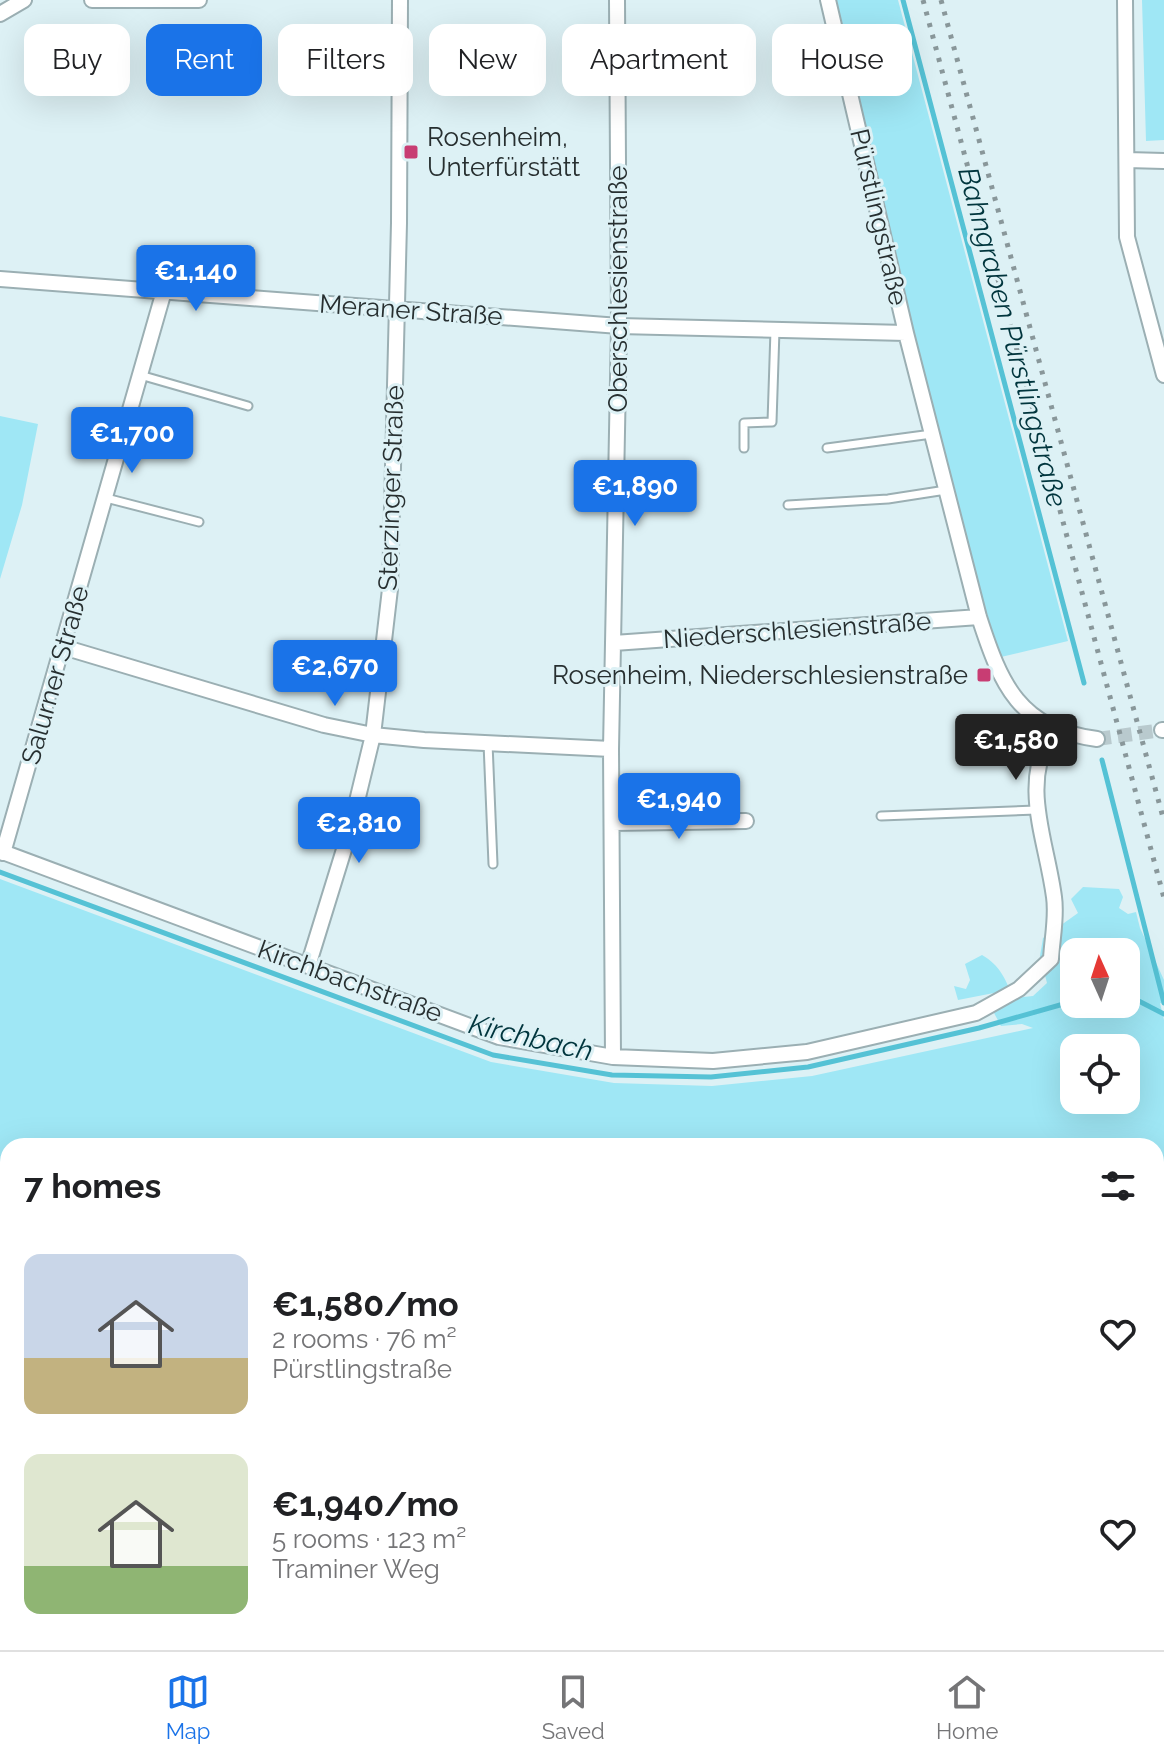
<!DOCTYPE html>
<html lang="en">
<head>
<meta charset="utf-8">
<style>
	:root { --surface:#fff; --page:#f6f6f6; --text:#202124; --muted:#757577; --line:#e0e0e0; --accent:#1a73e8 }
	body { margin:0; font-family:Raleway,sans-serif; background:var(--page); color:var(--text); height:100vh; display:flex; flex-direction:column; font-size:30px; white-space:nowrap }
	* { box-sizing:border-box; margin:0 }
	p { font-size:26px; color:var(--muted) }
	.icon { flex:none; width:44px; height:44px; fill:none; stroke:currentColor; stroke-width:2; stroke-linecap:round; stroke-linejoin:round }
	.map { position:relative; flex:1; overflow:hidden }
	.details { position:absolute; left:0px; top:1138px; width:1164px; height:512px; display:flex; flex-direction:column; background:var(--surface); border-radius:24px 24px 0 0; box-shadow:0 8px 32px #0002 }
	.details>* { flex:none }
	.hud { position:absolute; left:24px; top:24px; width:1116px; height:72px; display:flex; gap:16px }
	.needle { width:52px; rotate:357deg }
	.buttons { position:absolute; left:1060px; top:938px; display:grid; gap:16px }
	.buttons a { display:grid; place-items:center; width:80px; height:80px; border-radius:16px; background:var(--surface); box-shadow:0 8px 32px #0002; font-size:40px }
	.price { position:absolute; translate:-50% -68px; padding:0 18px; border-radius:8px; background:var(--accent); color:#fff; font-size:26px; line-height:52px; filter:drop-shadow(0 2px 4px #0008) }
	.price::after { content:''; position:absolute; left:50%; top:48px; width:24px; height:18px; margin-left:-12px; background:inherit; clip-path:polygon(0 0,100% 0,50% 100%) }
	.price.current { background:#222; color:#fff }
	ul { padding:0; list-style:none }
	li { display:flex; align-items:center; gap:24px; height:200px; padding:0 24px }
	li span { display:grid; place-items:center; flex:none; width:224px; height:160px; border-radius:16px; color:#555 }
	li>.icon { margin-inline-start:auto }
	span .icon { width:96px; height:96px; fill:#fffc; stroke-width:1 }
	li b { font-size:34px }
	h2 { display:flex; justify-content:space-between; align-items:center; height:96px; padding:0 24px; font-size:34px }
	.chip { padding:0 28px; border-radius:16px; background:var(--surface); box-shadow:0 8px 32px #0002; font-size:28px; line-height:72px }
	.chip.current { background:var(--accent); color:#fff }
	.tabs { display:flex; justify-content:space-around; align-items:center; height:112px; border-top:2px solid var(--line); background:var(--surface); font-size:22px; color:var(--muted) }
	.tabs a { display:grid; justify-items:center; gap:4px }
	.tabs .current { color:var(--accent) }
	.map>svg:first-child { display:block }
	.green { fill:#9fe7f5; fill-rule:evenodd }
	.lines { fill:none; stroke-linecap:round; stroke-linejoin:round }
	.stream { stroke:#55c2d5; stroke-width:5 }
	.street-tunnel { stroke:#b9cace; stroke-width:14; stroke-dasharray:14 7; stroke-linecap:butt }
	.lane-casing { stroke:#9bafb3; stroke-width:11 }
	.street-casing { stroke:#9bafb3; stroke-width:18 }
	.lane { stroke:#fff; stroke-width:7 }
	.street { stroke:#fff; stroke-width:14 }
	.rail { stroke:#89979a; stroke-width:5; stroke-dasharray:4 8; stroke-linecap:butt }
	.poi-dot { fill:#c83d73; stroke:#ddf1f5; stroke-width:3 }
	.labels { text-anchor:middle; stroke-width:6; stroke-linejoin:round; paint-order:stroke }
	.poi-label { font-size:26px; fill:#272f30; stroke:#ddf1f5; text-anchor:start }
	.street-label { font-size:26px; fill:#272f30; stroke:#ddf1f5 }
	.water-label { font-size:28px; font-style:italic; fill:#00353d; stroke:#ddf1f5 }
</style>
</head>
<body>
<div class="map">
<svg width="1164" height="1650" viewBox="0 0 1164 1650">
	<rect width="100%" height="100%" fill="#ddf1f5"/>
	<path class="green" d="M835 0H898L1068 641 1001 657 986 617 913 332Z
		M1142 0H1164V140L1146 141Z
		M0 416 38 424 22 505 0 579Z
		M0 879 491 1062 614 1083 712 1086 812 1076 1033 1028 1022 1024 1001 1026 994 1013 999 992 958 1000 954 986 966 989 970 980 965 964 982 955C1000 965 1006 980 1013 998L1033 996 1047 983 1040 956 1043 938 1078 913 1071 899 1083 887 1119 889 1123 897 1119 908 1128 914 1136 912 1140 928 1164 980V1004L1160 1003 1164 1020V1650H0ZM1074 952H1126V1004H1074ZM1074 1048H1126V1100H1074ZM8 1146H1156V1642H8Z"/>
	<g class="lines">
		<path class="stream" d="M903 0 1084 683
			M1102 760 1164 1003
			M0 872 493 1055 612 1075 711 1077 808 1067 979 1028 1074 1001
			M1126 997H1131L1164 1014
			M432 1642 433 1650"/>
		<path class="street-tunnel" d="M1097 739 1162 730"/>
		<g class="lane-casing">
			<path id="lane" d="M140 375 248 406
				M744 448V423L772 422 775 330
				M827 448 932 434
				M106 498 199 522
				M788 505 888 499 946 490
				M488 743 493 864
				M881 816 1036 810"/>
		</g>
		<g class="street-casing">
			<path id="street" d="M92 0H199
				M828 0 906 333 979 617C1001 685 1019 729 1097 739
				M1125 0 1127 237 1164 375
				M0 14 24 0
				M1127 160 1164 161
				M0 279 619 326 906 333
				M614 643 979 617
				M63 647 324 725 373 735 424 740 611 749
				M1162 730H1164
				M612 823 746 821
				M0 851 499 1037 613 1057 713 1061 807 1052 976 1013 1019 989 1051 959C1052 939 1057 917 1054 897 1046 837 1020 787 1052 729
				M3 853 164 291
				M308 966 350 830 373 735 390 589 399 223 400 0
				M613 1057 611 749 619 326 617 0"/>
		</g>
		<use href="#lane" class="lane"/>
		<use href="#street" class="street"/>
		<path class="rail" d="M923 0 1164 898
			M941 0 1164 821"/>
	</g>
	<g class="poi-dot">
		<rect x="403" y="144" width="16" height="16" rx="4"/>
		<rect x="976" y="667" width="16" height="16" rx="4"/>
	</g>
	<g class="labels">
		<g class="poi-label">
			<text x="427" y="146">Rosenheim,<tspan x="427" dy="30">Unterfürstätt</tspan></text>
			<text x="968" y="684" text-anchor="end">Rosenheim, Niederschlesienstraße</text>
		</g>
		<g class="street-label">
			<text transform="translate(879 217) rotate(77)" y="9">Pürstlingstraße</text>
			<text transform="translate(618 289) rotate(-90)" y="9">Oberschlesienstraße</text>
			<text transform="translate(411 310) rotate(4)" y="9">Meraner Straße</text>
			<text transform="translate(391 488) rotate(-88)" y="9">Sterzinger Straße</text>
			<text transform="translate(797 630) rotate(-4)" y="9">Niederschlesienstraße</text>
			<text transform="translate(55 675) rotate(-74)" y="9">Salurner Straße</text>
			<text transform="translate(350 981) rotate(20)" y="9">Kirchbachstraße</text>
		</g>
		<g class="water-label">
			<text transform="translate(1013 337) rotate(75)" y="10">Bahngraben Pürstlingstraße</text>
			<text transform="translate(531 1037) rotate(13)" y="10">Kirchbach</text>
		</g>
	</g>
</svg>
<div class="buttons">
<a><svg class="needle" viewBox="-14 -14 28 28"><path d="M0-13l5 13h-10z" fill="#e53935"/><path d="M0 13l5-13h-10z" fill="#757577"/></svg></a>
<a><svg class="icon" aria-label="locate" viewBox="0 0 24 24"><circle cx="12" cy="12" r="6"/><path d="M12 2v4M12 18v4M2 12h4M18 12h4"/></svg></a>
</div>
<b class="price" style="left:196px;top:313px">€1,140</b>
<b class="price" style="left:132px;top:475px">€1,700</b>
<b class="price" style="left:635px;top:528px">€1,890</b>
<b class="price" style="left:335px;top:708px">€2,670</b>
<b class="price current" style="left:1016px;top:782px">€1,580</b>
<b class="price" style="left:679px;top:841px">€1,940</b>
<b class="price" style="left:359px;top:865px">€2,810</b>
<div class="hud">
<a class="chip">Buy</a>
<a class="chip current">Rent</a>
<a class="chip">Filters</a>
<a class="chip">New</a>
<a class="chip">Apartment</a>
<a class="chip">House</a>
</div>
<section class="details">
<h2>7 homes<svg class="icon" aria-label="filters" viewBox="0 0 24 24"><path d="M4 7h16M4 17h16"/><circle cx="9" cy="7" r="2"/><circle cx="15" cy="17" r="2"/></svg></h2>
<ul>
<li><span style="background:linear-gradient(#c9d6e8 65%,#c2b280 0)"><svg class="icon" aria-label="home" viewBox="0 0 24 24"><path d="M3 11l9-7 9 7M6 9v11h12V9"/></svg></span><div><b>€1,580/mo</b><p>2 rooms · 76 m²</p><p>Pürstlingstraße</p></div><svg class="icon" aria-label="heart" viewBox="0 0 24 24"><path d="M12 20l-8-8c-3-5 5-10 8-4 3-6 11-1 8 4z"/></svg></li>
<li><span style="background:linear-gradient(#dfe7d0 70%,#8fb573 0)"><svg class="icon" aria-label="home" viewBox="0 0 24 24"><path d="M3 11l9-7 9 7M6 9v11h12V9"/></svg></span><div><b>€1,940/mo</b><p>5 rooms · 123 m²</p><p>Traminer Weg</p></div><svg class="icon" aria-label="heart" viewBox="0 0 24 24"><path d="M12 20l-8-8c-3-5 5-10 8-4 3-6 11-1 8 4z"/></svg></li>
</ul>
</section>
</div>
<nav class="tabs">
<a class="current"><svg class="icon" aria-label="map" viewBox="0 0 24 24"><path d="M3 6l6-2 6 2 6-2v14l-6 2-6-2-6 2zM9 4v14M15 6v14"/></svg>Map</a>
<a><svg class="icon" aria-label="saved" viewBox="0 0 24 24"><path d="M7 4h10v16l-5-4-5 4z"/></svg>Saved</a>
<a><svg class="icon" aria-label="home" viewBox="0 0 24 24"><path d="M3 11l9-7 9 7M6 9v11h12V9"/></svg>Home</a>
</nav>
</body>
</html>
